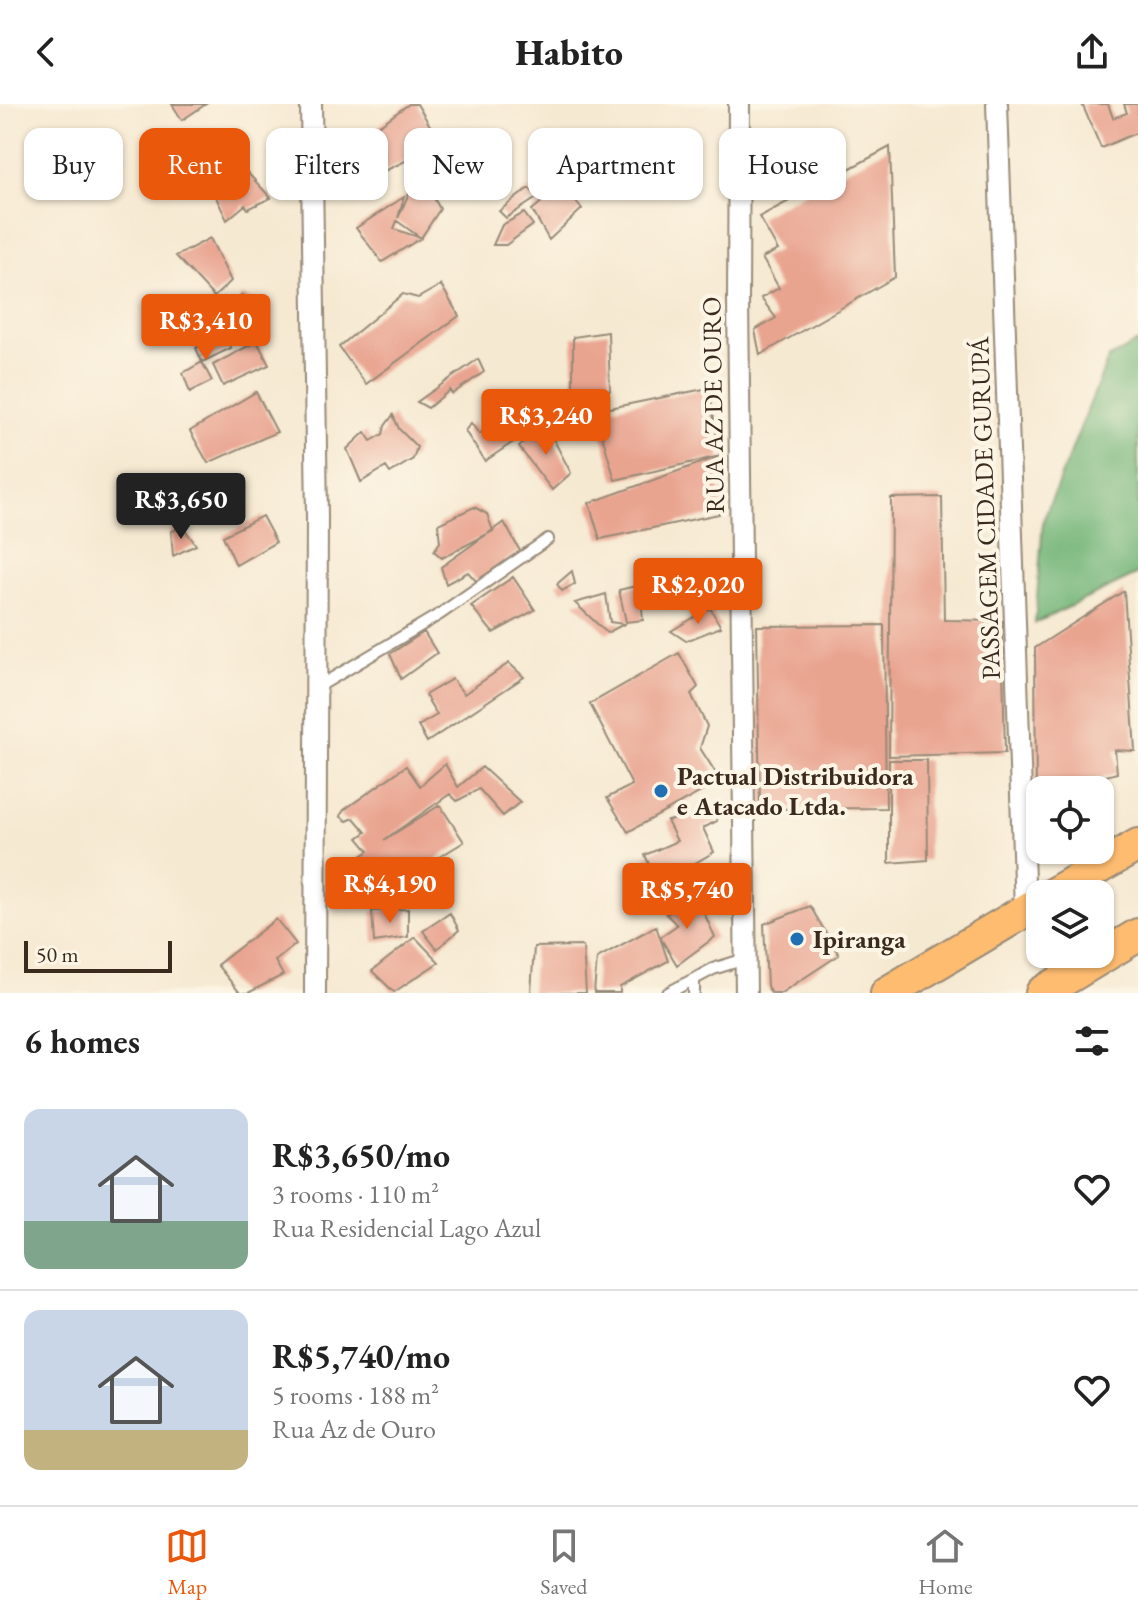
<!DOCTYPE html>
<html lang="en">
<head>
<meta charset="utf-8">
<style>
	:root { --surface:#fff; --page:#f6f6f6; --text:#222; --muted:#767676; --line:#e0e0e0; --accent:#ea580c }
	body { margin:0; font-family:"EB Garamond",serif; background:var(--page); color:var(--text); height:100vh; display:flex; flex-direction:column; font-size:30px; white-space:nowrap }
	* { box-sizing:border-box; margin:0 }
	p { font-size:26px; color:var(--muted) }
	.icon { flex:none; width:44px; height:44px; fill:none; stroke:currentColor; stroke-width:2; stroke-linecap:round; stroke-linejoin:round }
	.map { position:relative; height:889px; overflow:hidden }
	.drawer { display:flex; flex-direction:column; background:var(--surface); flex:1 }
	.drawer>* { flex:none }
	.hud { position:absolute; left:24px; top:24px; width:1090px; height:72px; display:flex; gap:16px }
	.buttons { position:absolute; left:1026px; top:672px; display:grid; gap:16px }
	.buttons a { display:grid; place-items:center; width:88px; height:88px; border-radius:16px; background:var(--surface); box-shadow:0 2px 6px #0004; font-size:40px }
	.scale { position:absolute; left:24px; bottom:20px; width:148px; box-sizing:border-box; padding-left:8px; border:4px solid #3b2a1e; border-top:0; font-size:22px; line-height:28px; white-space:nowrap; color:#3b2a1e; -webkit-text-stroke:6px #fcf5e5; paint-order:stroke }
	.price { position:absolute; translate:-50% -68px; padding:0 18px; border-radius:8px; background:var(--accent); color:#fff; font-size:26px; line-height:52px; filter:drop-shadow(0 2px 4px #0008) }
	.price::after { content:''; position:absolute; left:50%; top:48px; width:24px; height:18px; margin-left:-12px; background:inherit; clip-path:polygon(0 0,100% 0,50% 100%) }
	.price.current { background:#222; color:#fff }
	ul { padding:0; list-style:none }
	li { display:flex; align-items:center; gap:24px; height:200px; padding:0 24px }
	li+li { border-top:2px solid var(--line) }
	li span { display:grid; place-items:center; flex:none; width:224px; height:160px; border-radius:16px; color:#555 }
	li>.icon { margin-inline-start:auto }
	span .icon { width:96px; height:96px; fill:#fffc; stroke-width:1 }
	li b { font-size:34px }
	h2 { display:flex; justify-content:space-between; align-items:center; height:96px; padding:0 24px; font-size:34px }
	.chip { padding:0 28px; border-radius:16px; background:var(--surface); box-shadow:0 2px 6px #0004; font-size:28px; line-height:72px }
	.chip.current { background:var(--accent); color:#fff }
	header { display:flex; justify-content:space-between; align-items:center; height:104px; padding:0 24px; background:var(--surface); font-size:36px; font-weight:800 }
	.dock { display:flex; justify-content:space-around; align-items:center; height:112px; border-top:2px solid var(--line); background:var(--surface); font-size:22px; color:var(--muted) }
	.dock a { display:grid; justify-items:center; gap:4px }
	.dock .current { color:var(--accent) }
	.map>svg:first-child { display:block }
	.forest { fill:#73b578; stroke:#57704b; stroke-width:2 }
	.building { fill:#e9a490 }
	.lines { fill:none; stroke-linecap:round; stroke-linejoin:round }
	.service-casing { stroke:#988a78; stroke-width:14 }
	.minor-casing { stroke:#988a78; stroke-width:24 }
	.trunk-casing { stroke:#988a78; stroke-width:36 }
	.service { stroke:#fff; stroke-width:10 }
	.minor { stroke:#fff; stroke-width:20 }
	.trunk { stroke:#febc70; stroke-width:32 }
	.poi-dot { fill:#1f6fb2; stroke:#fcf5e5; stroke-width:3 }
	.labels { text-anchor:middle; stroke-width:8; stroke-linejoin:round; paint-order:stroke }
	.street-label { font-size:26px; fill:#3b2a1e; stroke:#fcf5e5 }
	.poi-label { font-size:26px; font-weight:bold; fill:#3b2a1e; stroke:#fcf5e5; text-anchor:start }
</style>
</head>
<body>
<header><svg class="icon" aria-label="back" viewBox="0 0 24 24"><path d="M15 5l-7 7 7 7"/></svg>Habito<svg class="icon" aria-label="share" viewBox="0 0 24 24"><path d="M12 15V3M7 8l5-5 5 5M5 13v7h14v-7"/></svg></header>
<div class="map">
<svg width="1138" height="889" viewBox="0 0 1138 889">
	<rect width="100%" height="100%" fill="#fcf5e5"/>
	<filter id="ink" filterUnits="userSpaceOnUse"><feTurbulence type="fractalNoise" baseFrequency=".0125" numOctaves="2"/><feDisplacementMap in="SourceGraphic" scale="16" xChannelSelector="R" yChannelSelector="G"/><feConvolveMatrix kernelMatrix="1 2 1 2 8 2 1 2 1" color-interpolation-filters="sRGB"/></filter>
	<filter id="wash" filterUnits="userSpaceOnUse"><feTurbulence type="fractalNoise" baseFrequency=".006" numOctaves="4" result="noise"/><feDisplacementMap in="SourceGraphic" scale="32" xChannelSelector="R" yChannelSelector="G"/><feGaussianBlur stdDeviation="1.8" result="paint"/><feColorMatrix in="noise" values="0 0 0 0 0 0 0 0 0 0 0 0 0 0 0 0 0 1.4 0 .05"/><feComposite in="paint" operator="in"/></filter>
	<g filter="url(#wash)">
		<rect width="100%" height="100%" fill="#f6e9d2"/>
		<path class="forest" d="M1138 238V470L1035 519 1043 417 1108 255Z"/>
		<g id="blocks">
			<path class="building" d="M172 0H206L182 16Z
				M409 0H417L441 40 378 70 366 31Z
				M1082 0H1108L1113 14 1127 9 1124 0H1138V28L1101 44Z
				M890 43 895 173 760 251 755 226 776 214 761 194 779 184 762 154 778 146 759 113Z
				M240 51 244 65 271 94 248 105 245 101 227 116 206 73Z
				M419 67 440 105 421 134 397 117 394 125 421 134 382 158 356 124 404 93 398 114Z
				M529 84 538 93 506 114 499 107Z
				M569 89 582 105 549 136 532 106 550 91Z
				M524 109 533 121 506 141H493L502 121Z
				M210 134 231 177 214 193 176 152Z
				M441 181 459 212 366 280 339 243 403 190 418 194Z
				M241 191 268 204 252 232 234 229Z
				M236 199 227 229 200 224 208 201Z
				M608 228 610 287 573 290V233Z
				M227 229 231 244 202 258 212 277 190 288 183 269 202 258 196 244Z
				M257 237 269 261 223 282 213 261Z
				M478 255 484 268 452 290 450 286 428 304 417 298Z
				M709 284 720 352 615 376 595 307Z
				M256 288 277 328 208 359 190 327Z
				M514 296H519L537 322 485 357 465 327 471 319 479 330 489 324 483 314Z
				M393 311 399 325 417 343 413 355 390 369 386 363 361 378 347 345 365 328 371 337 383 330 385 322Z
				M545 319 571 369 552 386 519 343Z
				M720 352 719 410 600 435 589 399Z
				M942 393 944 516 1002 517 1005 649 889 652 891 394Z
				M474 403 487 410 493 427 442 454 434 447 440 438 438 420Z
				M262 412 276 438 236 461 223 432Z
				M504 418 520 447 476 477 468 468 446 480 441 463Z
				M184 424 196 441 173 452 171 427Z
				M572 467 575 480 562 487 557 480Z
				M513 473 535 506 493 529 471 502Z
				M640 481 643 516 626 518 619 486Z
				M1124 487 1135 647 1115 646 1117 669 1088 677 1089 686H1040V698H1036L1035 544Z
				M606 490 610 518 624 520 607 529 575 499Z
				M710 504 721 523 686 537 671 527Z
				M884 521 886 704 760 705 757 522Z
				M424 528 437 549 401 575 390 550Z
				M679 549 698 583 691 590 707 622 700 644 721 677 628 728 607 694 632 681 590 600Z
				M509 559 524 573 427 638 418 622 437 611 425 591 452 575 464 590Z
				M889 656H927L928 756 889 759Z
				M445 660 458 683 482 663 520 698 503 712 479 685 457 697 450 690 384 736 440 701 464 738 375 792 349 760 369 747 358 734 366 728 354 714 347 717 340 712 344 706 406 662 420 682Z
				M714 708 717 717 703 724 714 748 690 762 707 786 672 802 665 793 648 804 643 796 684 766 658 781 645 751 677 737 667 717Z
				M697 794 715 833 677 861 660 833 677 821 666 810Z
				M810 802 839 851 781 889H771L767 882 764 820Z
				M408 805V833L374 838 372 807Z
				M450 809 459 826 437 845 423 827Z
				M276 815 296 840 275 857 283 871 248 889H240L217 861Z
				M656 822 668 857 620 883V889H594L597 854Z
				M415 833 439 858 394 888 372 867Z
				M583 842 586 889H531L534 843Z"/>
		</g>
	</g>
	<g filter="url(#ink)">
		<use href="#blocks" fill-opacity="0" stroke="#988a78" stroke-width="2"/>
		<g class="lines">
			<g class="service-casing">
				<path id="service" d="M316 584 440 510 548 435
					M694 875V889
					M668 889 713 865 745 855"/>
			</g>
			<g class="minor-casing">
				<path id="minor" d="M311 0 317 413 315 889
					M739 0 738 196 746 889
					M997 0 1025 806"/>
			</g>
			<g class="trunk-casing">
				<path id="trunk" d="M1053 790 1138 741
					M887 889 1040 798
					M1042 889 1138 831"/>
			</g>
			<use href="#service" class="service"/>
			<use href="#minor" class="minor"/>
			<use href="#trunk" class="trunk"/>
		</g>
	</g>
	<g class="poi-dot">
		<circle cx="661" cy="687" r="8"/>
		<circle cx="797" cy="835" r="8"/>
	</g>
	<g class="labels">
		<g class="street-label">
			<text transform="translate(713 301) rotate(-91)" y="9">RUA AZ DE OURO</text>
			<text transform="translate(985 404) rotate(-92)" y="9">PASSAGEM CIDADE GURUPÁ</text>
		</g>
		<g class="poi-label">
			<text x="677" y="681">Pactual Distribuidora<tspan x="677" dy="30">e Atacado Ltda.</tspan></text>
			<text x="813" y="844">Ipiranga</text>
		</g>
	</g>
</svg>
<div class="buttons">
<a><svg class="icon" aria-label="locate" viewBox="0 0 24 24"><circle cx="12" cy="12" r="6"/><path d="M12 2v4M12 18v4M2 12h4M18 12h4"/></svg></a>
<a><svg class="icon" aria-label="layers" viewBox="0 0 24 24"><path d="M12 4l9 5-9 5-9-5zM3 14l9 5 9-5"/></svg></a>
</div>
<div class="scale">50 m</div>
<b class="price" style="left:206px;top:258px">R$3,410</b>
<b class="price" style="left:546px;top:353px">R$3,240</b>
<b class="price current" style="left:181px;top:437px">R$3,650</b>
<b class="price" style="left:698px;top:522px">R$2,020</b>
<b class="price" style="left:390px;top:821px">R$4,190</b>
<b class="price" style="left:687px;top:827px">R$5,740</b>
<div class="hud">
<a class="chip">Buy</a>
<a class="chip current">Rent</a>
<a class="chip">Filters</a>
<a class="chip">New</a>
<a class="chip">Apartment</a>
<a class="chip">House</a>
</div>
</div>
<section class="drawer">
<h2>6 homes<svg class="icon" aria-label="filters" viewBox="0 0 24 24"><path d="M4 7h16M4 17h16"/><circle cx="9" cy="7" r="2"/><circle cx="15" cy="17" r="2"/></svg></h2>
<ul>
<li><span style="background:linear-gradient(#c9d6e8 70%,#7fa58c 0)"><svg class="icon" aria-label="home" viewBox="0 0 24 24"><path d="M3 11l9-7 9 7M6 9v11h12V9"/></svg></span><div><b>R$3,650/mo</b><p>3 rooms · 110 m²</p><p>Rua Residencial Lago Azul</p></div><svg class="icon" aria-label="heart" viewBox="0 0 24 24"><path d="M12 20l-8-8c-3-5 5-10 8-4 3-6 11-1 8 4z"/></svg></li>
<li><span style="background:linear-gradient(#c9d6e8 75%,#c2b280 0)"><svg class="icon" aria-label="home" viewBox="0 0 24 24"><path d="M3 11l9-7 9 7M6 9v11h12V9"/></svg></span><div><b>R$5,740/mo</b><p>5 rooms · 188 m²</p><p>Rua Az de Ouro</p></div><svg class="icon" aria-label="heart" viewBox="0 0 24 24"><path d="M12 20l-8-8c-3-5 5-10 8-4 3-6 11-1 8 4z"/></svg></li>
</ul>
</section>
<nav class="dock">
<a class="current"><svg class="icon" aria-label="map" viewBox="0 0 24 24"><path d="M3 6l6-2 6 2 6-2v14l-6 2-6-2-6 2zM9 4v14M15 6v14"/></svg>Map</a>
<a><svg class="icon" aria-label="saved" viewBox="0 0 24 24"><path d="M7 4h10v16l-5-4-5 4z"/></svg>Saved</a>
<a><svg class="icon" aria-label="home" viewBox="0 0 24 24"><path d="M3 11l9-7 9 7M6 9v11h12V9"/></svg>Home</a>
</nav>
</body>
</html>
